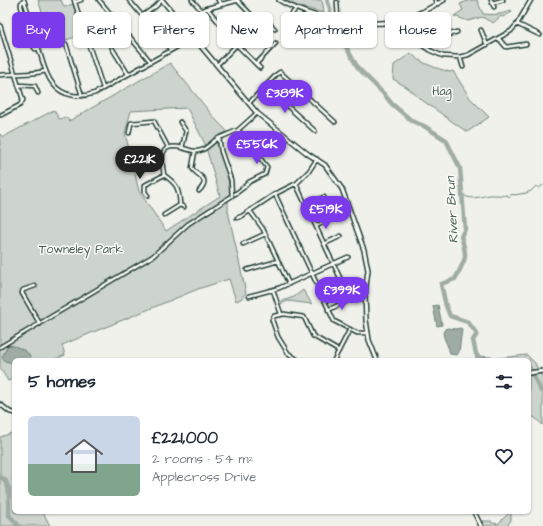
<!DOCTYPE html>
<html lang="en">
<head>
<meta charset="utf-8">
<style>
	:root { --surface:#fff; --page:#f6f6f7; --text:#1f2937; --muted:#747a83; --accent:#7c3aed }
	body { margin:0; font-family:"Architects Daughter",sans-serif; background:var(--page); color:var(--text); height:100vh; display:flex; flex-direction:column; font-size:15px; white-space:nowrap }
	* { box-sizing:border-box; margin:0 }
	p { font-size:13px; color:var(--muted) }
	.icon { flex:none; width:22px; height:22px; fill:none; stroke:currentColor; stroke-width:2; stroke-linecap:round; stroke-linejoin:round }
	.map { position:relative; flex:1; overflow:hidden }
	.drawer { position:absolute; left:12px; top:358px; width:519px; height:156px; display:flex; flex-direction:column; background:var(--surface); border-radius:6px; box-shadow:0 1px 3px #0004 }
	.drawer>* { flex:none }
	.top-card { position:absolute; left:12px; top:12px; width:519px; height:36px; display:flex; gap:8px }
	.price { position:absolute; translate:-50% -34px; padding:0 9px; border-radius:14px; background:var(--accent); color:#fff; font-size:13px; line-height:26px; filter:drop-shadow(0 1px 2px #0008) }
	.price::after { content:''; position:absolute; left:50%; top:24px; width:12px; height:9px; margin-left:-6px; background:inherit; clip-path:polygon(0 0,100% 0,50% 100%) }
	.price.active { background:#222; color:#fff }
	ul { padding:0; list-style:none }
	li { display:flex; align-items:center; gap:12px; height:100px; padding:0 16px }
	li span { display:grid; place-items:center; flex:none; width:112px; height:80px; border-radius:6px; color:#555 }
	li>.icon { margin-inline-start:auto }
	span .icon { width:48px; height:48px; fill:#fffc; stroke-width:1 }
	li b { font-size:17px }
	h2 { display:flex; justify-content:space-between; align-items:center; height:48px; padding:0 16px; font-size:17px }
	.tag { padding:0 14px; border-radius:6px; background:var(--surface); box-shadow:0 1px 3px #0004; font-size:14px; line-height:36px }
	.tag.active { background:var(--accent); color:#fff }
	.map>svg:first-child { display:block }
	.green { fill:#cdd3cd; stroke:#768880; fill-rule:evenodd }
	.water { fill:#9faca4; stroke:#6c8077 }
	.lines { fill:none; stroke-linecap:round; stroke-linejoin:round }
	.stream { stroke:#6c8077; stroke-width:1 }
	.river { stroke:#9faca4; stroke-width:4.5 }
	.street-casing { stroke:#1f3d34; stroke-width:5.5 }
	.secondary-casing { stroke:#1f3d34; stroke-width:6 }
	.street { stroke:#fdfcf7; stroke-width:2.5 }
	.secondary { stroke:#fdfcf7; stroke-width:3 }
	.labels { text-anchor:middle; stroke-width:3; stroke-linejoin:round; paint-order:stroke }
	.park-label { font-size:12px; fill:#425b53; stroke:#fdfcf7 }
	.water-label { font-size:13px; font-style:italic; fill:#455e56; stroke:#fdfcf7 }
</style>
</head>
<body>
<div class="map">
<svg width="543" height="526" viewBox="0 0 543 526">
	<rect width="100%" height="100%" fill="#f0f1eb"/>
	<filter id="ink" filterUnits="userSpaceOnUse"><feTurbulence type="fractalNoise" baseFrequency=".025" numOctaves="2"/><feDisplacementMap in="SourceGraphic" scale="8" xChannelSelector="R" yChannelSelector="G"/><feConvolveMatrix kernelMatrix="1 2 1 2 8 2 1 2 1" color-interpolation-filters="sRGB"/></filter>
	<g filter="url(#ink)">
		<path class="green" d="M38 0H61L64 7 73 4 82 35 66 40 59 24 37 30 32 18 43 15Z
			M286 0H321L323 4 324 13 297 6Z
			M470 0H477L483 14C494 15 502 15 511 10L512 12 503 17 501 16 493 23 482 17 468 21 454 16 463 10 460 4Z
			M106 31 111 37 110 46C104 43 102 40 101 33Z
			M411 53C421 64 436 68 450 72L453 71 470 98 489 117 467 132 419 98 408 88 393 79 394 65Z
			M170 63 217 121 228 132 215 138 226 170 231 194 228 202V211L246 293 241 299 236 301 229 279 198 289 62 345 65 355 53 360H14V378L8 381 0 368V134L3 137 54 110 59 119 66 117 69 121ZM187 108 205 144 220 196 166 231 139 191 125 133 131 111Z
			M303 290 312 304 288 301 280 304 279 302 294 297Z
			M527 355 535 363 540 374 543 376V425L534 417 529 418V360H480L475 357 480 356 499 358Z
			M14 430V512H43L50 526H21L10 514V488L5 478 0 476V437L12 433Z
			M0 479 3 480 7 489 9 516 16 526H0Z
			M510 512H511V520L507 526H484L482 521H491L492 523 498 524Z"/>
		<path class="water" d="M438 305 442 325 437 326 433 306Z
			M448 328 456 329 460 328 462 329 459 352 457 355 450 354C449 346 444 341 443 333L445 329Z
			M8 345C17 346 23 349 30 355L29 360H14V363L4 361 2 357Z"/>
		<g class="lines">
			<path class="stream" d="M463 195C474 202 483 194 494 195 499 195 502 196 507 195L509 197 512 194 514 195 526 193 531 191 536 186 539 188 543 185"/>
			<path class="river" d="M327 0 330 8 331 30 346 47 358 68 383 93 392 104 412 121 424 126 446 140 460 168 465 229 461 236C468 259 466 258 455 279L441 284 446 306 450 316 468 322 477 334 473 340 476 354 480 359 489 360
				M529 367 541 391 543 392
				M0 477 5 479 9 489V515L19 526"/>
			<g class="street-casing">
				<path id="street" d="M24 0C30 18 35 35 40 53 43 63 46 76 53 84 63 97 81 98 95 93L193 38
					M74 0 103 88
					M99 0 150 61
					M129 0 171 50
					M192 0 202 11
					M218 0 222 4
					M237 0 258 22
					M435 0 437 4
					M491 0 494 7
					M24 1 21 3V6L31 42 35 49H39
					M75 2 81 0
					M337 2 338 20
					M492 3 503 0
					M207 8 237 45 260 68
					M296 9 290 16V19L304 38
					M142 16 155 7 162 0
					M406 18 416 37 423 46 429 50 443 56 459 57 468 55 511 31 517 24 531 0
					M517 24 540 35
					M0 25 23 100 20 105 1 115
					M481 30 487 45
					M225 31 236 21
					M301 35 304 32
					M499 39 506 47 526 44
					M66 44 82 96
					M112 48 128 74
					M427 48 447 35 457 32
					M460 57 463 67
					M256 64 276 43
					M217 65 263 18H265L275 29
					M0 75C15 73 31 75 46 71
					M18 85 35 86 38 93
					M265 86 315 131
					M249 103 277 74 280 72 335 122
					M180 122 186 131 182 148
					M129 133 131 123 154 121 168 147
					M195 151 192 168C197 177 212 177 199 191
					M137 162 161 158
					M296 184 342 282
					M235 194 243 188 249 182 265 174 267 167 238 130
					M275 194 334 321 357 333H368
					M148 196 145 192V185L164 175
					M180 205C179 188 177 184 164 175 161 157 159 142 183 148 187 149 193 152 198 151 206 151 212 141 219 138
					M180 205 184 207
					M306 205 324 197
					M250 211 263 229 289 284
					M164 215 180 205
					M237 218 242 216 275 194 297 183 309 171 317 159
					M316 226 333 218
					M243 244 265 234
					M324 244 341 236
					M247 270 278 261
					M35 286 23 290 22 293 40 324
					M273 290 281 314
					M249 296 279 288 348 257
					M328 310 349 300
					M0 347 153 256 188 224 232 196 231 180 221 151 219 138 238 130 257 113
					M298 360 288 353 278 337 272 320 274 316 284 314 304 317 313 336 339 351
					M334 360 350 329
					M0 404 10 412 14 413"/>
			</g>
			<g class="secondary-casing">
				<path id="secondary" d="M162 0 257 113 308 154 325 165 342 189 364 250 368 270 365 295 366 320 369 340 377 360
					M279 0C284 3 290 6 295 8 321 20 373 28 400 20 416 16 430 8 444 0
					M182 24 205 9 238 0
					M529 373 543 371
					M474 512 481 526"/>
			</g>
			<use href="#street" class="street"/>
			<use href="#secondary" class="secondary"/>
		</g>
	</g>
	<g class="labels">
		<g class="park-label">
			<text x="442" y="95">Hag</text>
			<text x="81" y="253">Towneley Park</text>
		</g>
		<g class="water-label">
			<text transform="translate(451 210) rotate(-93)" y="5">River Brun</text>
		</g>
	</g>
</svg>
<b class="price" style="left:285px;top:114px">£389K</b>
<b class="price" style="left:257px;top:165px">£556K</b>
<b class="price active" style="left:140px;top:180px">£221K</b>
<b class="price" style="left:326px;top:230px">£519K</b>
<b class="price" style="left:342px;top:311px">£399K</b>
<div class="top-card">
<a class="tag active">Buy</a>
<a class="tag">Rent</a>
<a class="tag">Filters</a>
<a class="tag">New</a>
<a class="tag">Apartment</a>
<a class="tag">House</a>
</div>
<section class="drawer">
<h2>5 homes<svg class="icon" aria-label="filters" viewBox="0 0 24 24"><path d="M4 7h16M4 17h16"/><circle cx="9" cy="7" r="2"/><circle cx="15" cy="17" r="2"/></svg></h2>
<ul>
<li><span style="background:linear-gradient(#c9d6e8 60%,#7fa58c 0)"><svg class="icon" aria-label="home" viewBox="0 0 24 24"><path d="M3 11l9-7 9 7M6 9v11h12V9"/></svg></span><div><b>£221,000</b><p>2 rooms · 54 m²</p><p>Applecross Drive</p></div><svg class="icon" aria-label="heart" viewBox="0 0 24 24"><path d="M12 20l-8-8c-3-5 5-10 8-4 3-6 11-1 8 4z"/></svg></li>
</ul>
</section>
</div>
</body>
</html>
